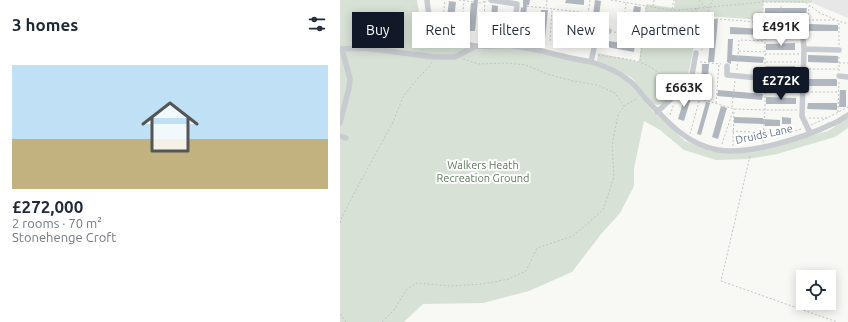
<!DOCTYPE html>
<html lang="en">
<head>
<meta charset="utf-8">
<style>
	:root { --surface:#fff; --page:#f6f6f7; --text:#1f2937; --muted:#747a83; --line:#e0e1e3; --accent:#111827 }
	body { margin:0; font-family:Ubuntu,sans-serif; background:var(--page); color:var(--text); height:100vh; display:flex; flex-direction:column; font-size:15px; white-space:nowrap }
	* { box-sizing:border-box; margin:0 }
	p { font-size:13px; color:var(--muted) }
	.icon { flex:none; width:22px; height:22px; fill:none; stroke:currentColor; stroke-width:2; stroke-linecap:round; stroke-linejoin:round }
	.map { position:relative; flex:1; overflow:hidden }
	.panel { display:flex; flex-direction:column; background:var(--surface); width:340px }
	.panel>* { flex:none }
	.top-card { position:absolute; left:12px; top:12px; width:380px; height:36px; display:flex; gap:8px }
	.tools { position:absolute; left:456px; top:270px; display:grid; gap:8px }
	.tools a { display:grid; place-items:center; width:40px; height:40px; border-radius:0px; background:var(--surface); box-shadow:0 2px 10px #0003; font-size:20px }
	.price { position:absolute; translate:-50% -34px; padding:0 9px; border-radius:4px; background:#fff; color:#222; font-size:13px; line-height:26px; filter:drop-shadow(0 1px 2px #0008) }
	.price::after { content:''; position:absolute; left:50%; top:24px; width:12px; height:9px; margin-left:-6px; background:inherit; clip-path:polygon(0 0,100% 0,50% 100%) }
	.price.selected { background:var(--accent); color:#fff }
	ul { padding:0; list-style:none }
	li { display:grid; align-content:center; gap:8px; height:212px; padding:0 12px }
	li+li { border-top:1px solid var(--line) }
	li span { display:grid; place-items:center; height:124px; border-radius:0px; color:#555 }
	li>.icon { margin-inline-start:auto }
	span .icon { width:72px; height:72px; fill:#fffc; stroke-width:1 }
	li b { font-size:17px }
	h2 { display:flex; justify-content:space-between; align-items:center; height:48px; padding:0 12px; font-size:17px }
	.pill { padding:0 14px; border-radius:0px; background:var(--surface); box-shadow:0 2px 10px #0003; font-size:14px; line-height:36px }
	.pill.selected { background:var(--accent); color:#fff }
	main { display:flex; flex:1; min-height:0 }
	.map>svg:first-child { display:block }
	.built { fill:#e6e7e6 }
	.green { fill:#d8e1d6 }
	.building { fill:#b1b7bf }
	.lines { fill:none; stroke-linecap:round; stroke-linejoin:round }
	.path { stroke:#c1c3c6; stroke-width:1; stroke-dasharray:2 2; stroke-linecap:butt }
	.minor { stroke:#c8cbcf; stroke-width:5.5 }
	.labels { text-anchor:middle; stroke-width:4; stroke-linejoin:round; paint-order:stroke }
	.street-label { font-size:11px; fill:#657489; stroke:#fff }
	.park-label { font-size:11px; fill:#627a60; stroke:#fff }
</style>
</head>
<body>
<main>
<section class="panel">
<h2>3 homes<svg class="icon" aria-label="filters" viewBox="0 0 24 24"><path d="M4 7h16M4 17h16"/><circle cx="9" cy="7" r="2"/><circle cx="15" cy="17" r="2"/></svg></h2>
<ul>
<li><span style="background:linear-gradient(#bfe0f5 60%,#c2b280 0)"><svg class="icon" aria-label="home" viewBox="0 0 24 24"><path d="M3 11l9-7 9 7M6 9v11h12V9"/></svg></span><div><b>£272,000</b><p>2 rooms · 70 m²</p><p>Stonehenge Croft</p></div></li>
</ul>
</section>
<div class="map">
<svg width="508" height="322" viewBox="0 0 508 322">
	<rect width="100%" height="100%" fill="#f8f8f5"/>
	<path class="built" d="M472 0H508V18L472 3Z"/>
	<path class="green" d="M0 0H77L81 26 86 27 109 43 186 50 252 64 271 72 288 82 299 94 314 113 345 141 370 151 383 153 434 146 488 131 508 118V128L495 137 437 154 409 159 376 160 344 150 320 130 304 121 294 168V186L291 192 280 213 262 233 232 272 189 291 143 303 83 304 64 322H0Z
		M335 0H472V3L423 2 422 20 366 16 362 48 354 46 347 80 323 104 317 105 313 103 291 77 257 61 258 53 299 62 306 4 334 8Z"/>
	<path class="building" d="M134 0H138L135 31H128L131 3H133Z
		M183 0H190L189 5H187L184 37 178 36 181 7 183 8Z
		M226 0H244V5L225 3Z
		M255 0 261 1 258 24 252 23Z
		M109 1 116 2 113 26 106 25Z
		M152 5 158 6 156 34H150Z
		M294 6 301 7 297 34 290 33Z
		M425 8H467L466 15 425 14Z
		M201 10H208L205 39 198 38Z
		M372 19H378L374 62H368Z
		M468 24 498 25V31H468Z
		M390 27 423 29 421 32 422 35 390 34Z
		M235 31 247 33 245 48 233 46Z
		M388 39H393L392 55 424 57 423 63 391 61V64L387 62Z
		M262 40 295 45 294 52 261 46Z
		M455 43V50H426V44Z
		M468 55 498 56V63L468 62Z
		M362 64H369L367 93 361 92Z
		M426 66H455V74H426Z
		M467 79H496L497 80V86H467Z
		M378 90 423 94 422 100 377 96Z
		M500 90H506V107H499Z
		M345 96 351 98 344 121 338 119Z
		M426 97 456 98V104H426Z
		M366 102 370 103 361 135 357 134Z
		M468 103H497V110L467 109Z
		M381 106 387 108 378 139 372 137Z
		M394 117 423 118V119L440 120V126H425V124L394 123Z
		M442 117 451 118V124H442Z"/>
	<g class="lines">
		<path class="path" d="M119 0 141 3 145 1
			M207 0 206 8 212 9 210 41
			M271 0 330 10H340L423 2H465L480 13 499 21 508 24
			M359 0 365 7
			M423 0V23
			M183 6 206 8
			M313 6 314 0
			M213 9 248 13
			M332 9 334 0
			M368 18 427 23
			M468 20H496
			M247 22 250 0
			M425 23V28
			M468 23 469 6
			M102 28 105 0
			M441 28V4
			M274 32 304 37 357 9
			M121 33 124 1
			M282 33 286 3
			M143 35 145 1
			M499 45V22
			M353 48 351 46 357 8
			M361 50 364 48 369 7 373 0
			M399 51 424 52
			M425 54H459
			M258 55C271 57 286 58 299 62 313 66 324 77 332 89
			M123 59 139 64 165 63 186 65 207 74 233 81 257 85 275 93 284 106
			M300 61 306 7
			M360 62 381 64
			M426 62H459
			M499 63H508
			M469 69H498
			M397 70 399 40 424 41
			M499 71V56
			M425 72V39
			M467 92H498
			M345 94 394 109 428 110H457
			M376 103 379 65
			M392 107 395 81
			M498 112 499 82
			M330 115 334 104
			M469 118H487L508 107
			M471 125 487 118
			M392 131 446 134 461 129
			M350 134 360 98
			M423 142 425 110V83
			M382 144 393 111
			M393 146 394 109
			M410 156 381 281 497 322
			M0 223 2 217 18 186 53 122 63 97 78 78 89 67 92 62
			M0 314 6 322
			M42 322 54 310 67 289 77 283 110 286 143 284 169 279 186 271 197 248 233 236 263 210 274 177 272 145 278 115 284 106 298 98"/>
		<path class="minor" d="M87 0C88 13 91 30 103 37 109 41 114 42 120 43 125 44 130 45 135 46 147 47 160 45 172 46 189 47 205 52 222 56 232 59 242 60 252 62 264 66 277 71 287 79 295 84 300 92 306 99 326 121 347 145 378 150 409 155 464 138 492 124 498 122 503 118 508 115
			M151 0 177 4 174 37 171 46
			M247 27 258 30 269 31
			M425 33 460 34 463 37 464 49 462 116 470 133
			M0 49 24 48 94 57H115L136 46
			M464 49 499 50
			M251 62 258 30
			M387 66V75L428 79H463
			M499 76 508 77
			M317 112 351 80 356 53
			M0 123 9 88 10 79 2 49
			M0 136 6 138"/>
	</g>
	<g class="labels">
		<g class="street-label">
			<text transform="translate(424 134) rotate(-12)" y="4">Druids Lane</text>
		</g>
		<g class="park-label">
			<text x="143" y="169">Walkers Heath<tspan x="143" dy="13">Recreation Ground</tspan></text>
		</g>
	</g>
</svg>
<div class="tools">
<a><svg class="icon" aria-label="locate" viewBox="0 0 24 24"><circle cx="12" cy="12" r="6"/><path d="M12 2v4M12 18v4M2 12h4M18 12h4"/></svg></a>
</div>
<b class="price" style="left:441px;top:47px">£491K</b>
<b class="price selected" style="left:441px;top:101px">£272K</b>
<b class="price" style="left:344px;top:108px">£663K</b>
<div class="top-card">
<a class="pill selected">Buy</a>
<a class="pill">Rent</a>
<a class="pill">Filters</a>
<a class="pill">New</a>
<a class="pill">Apartment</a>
</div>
</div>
</main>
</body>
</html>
